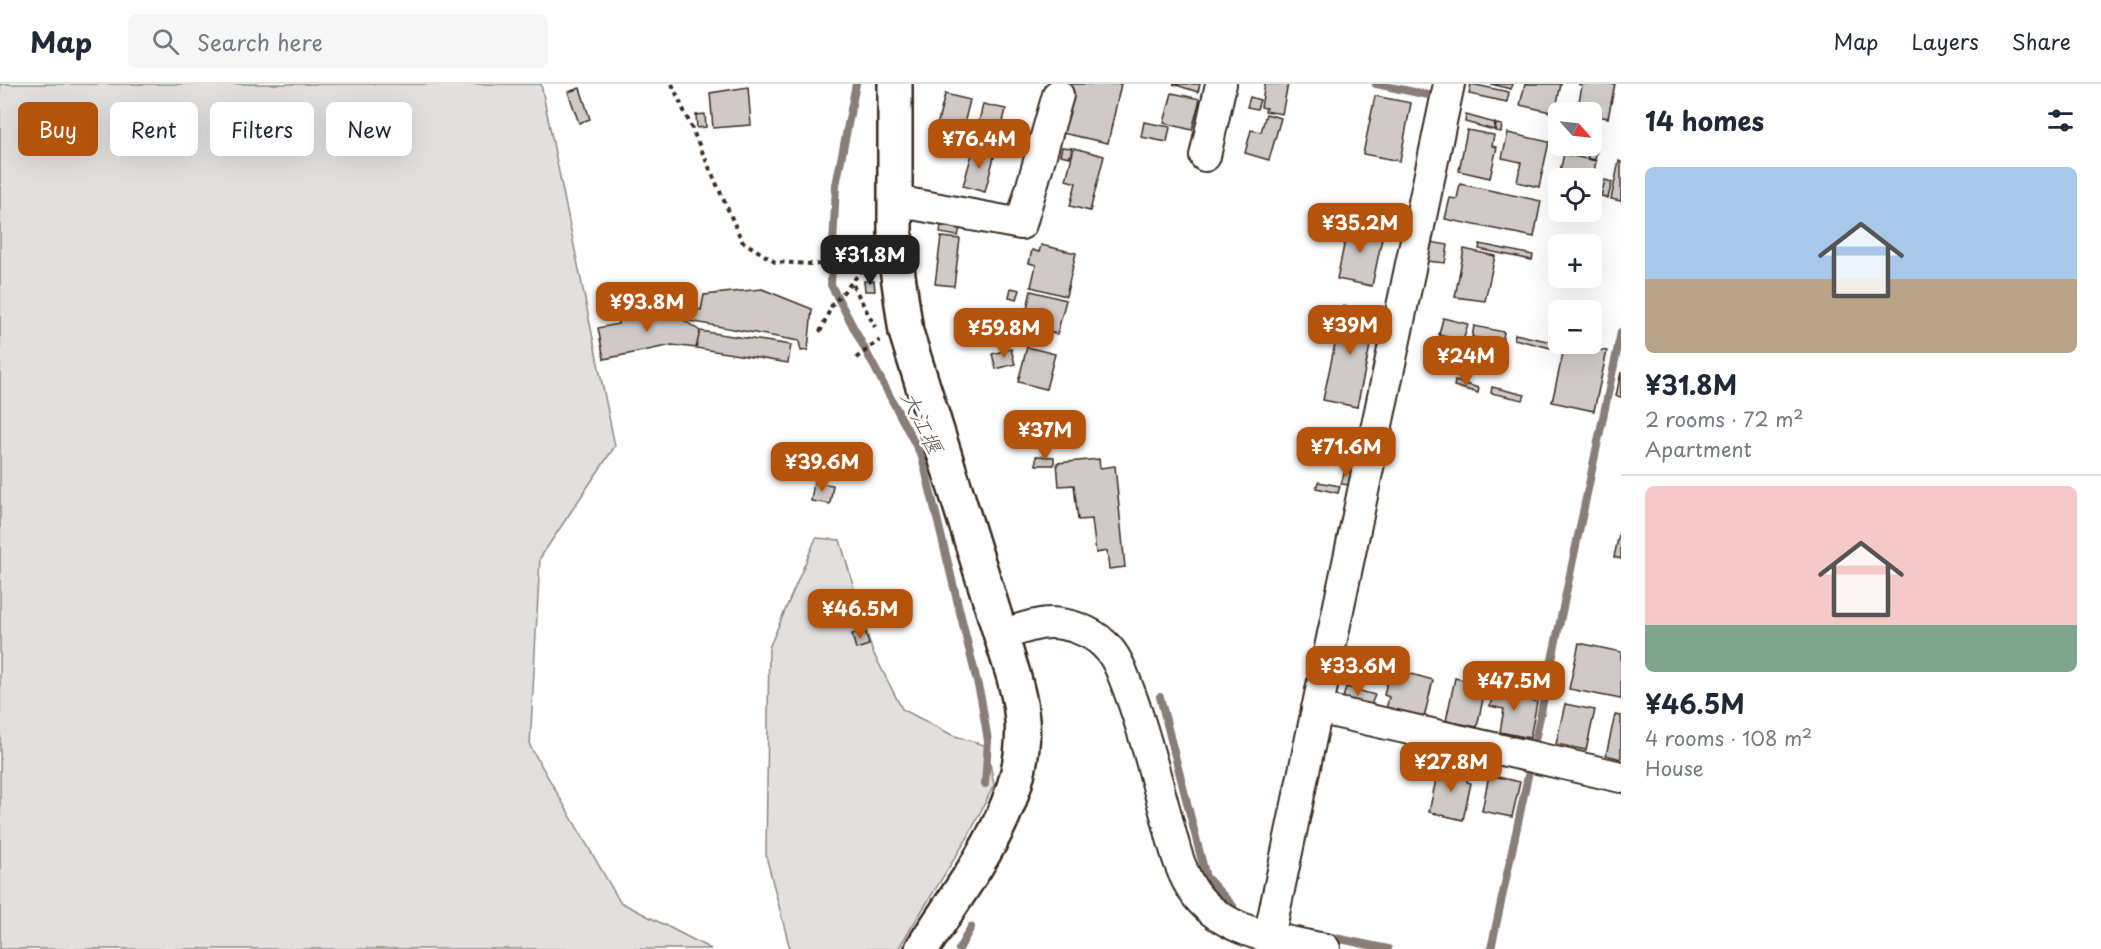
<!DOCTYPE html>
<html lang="en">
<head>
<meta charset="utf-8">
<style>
	:root { --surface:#fff; --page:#f6f6f7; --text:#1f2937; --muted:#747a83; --line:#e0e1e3; --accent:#b45309 }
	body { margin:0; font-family:"Playpen Sans","Klee One",sans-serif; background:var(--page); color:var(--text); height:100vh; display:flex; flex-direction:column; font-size:22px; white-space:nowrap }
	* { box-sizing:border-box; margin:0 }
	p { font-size:20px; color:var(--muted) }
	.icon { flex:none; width:33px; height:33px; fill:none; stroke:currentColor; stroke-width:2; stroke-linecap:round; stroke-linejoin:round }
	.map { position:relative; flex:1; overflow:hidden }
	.panel { display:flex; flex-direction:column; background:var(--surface); width:480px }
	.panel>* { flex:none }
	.guide { position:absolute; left:18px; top:18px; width:570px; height:54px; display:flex; gap:12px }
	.needle { width:39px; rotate:117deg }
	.controls { position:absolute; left:1548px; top:18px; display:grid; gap:12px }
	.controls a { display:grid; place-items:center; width:54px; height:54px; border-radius:9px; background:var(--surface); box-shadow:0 6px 24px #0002; font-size:30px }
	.price { position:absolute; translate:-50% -51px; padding:0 14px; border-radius:12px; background:var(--accent); color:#fff; font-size:20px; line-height:39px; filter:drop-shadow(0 2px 3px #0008) }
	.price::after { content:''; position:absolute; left:50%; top:36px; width:18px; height:14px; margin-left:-9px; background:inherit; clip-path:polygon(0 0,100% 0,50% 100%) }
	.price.current { background:#222; color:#fff }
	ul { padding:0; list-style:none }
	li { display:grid; align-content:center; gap:12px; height:318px; padding:0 24px }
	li+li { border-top:2px solid var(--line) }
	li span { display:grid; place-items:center; height:186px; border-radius:9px; color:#555 }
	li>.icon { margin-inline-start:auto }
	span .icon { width:108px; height:108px; fill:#fffc; stroke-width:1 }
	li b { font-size:26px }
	h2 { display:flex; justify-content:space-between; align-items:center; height:72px; padding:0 24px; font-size:26px }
	.tag { padding:0 21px; border-radius:9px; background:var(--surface); box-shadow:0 6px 24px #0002; font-size:21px; line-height:54px }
	.tag.current { background:var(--accent); color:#fff }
	header { display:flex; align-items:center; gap:36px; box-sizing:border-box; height:84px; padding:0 30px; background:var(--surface); border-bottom:2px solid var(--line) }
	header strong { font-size:28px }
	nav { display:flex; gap:33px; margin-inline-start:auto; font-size:21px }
	.search { width:420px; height:54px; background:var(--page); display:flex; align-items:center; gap:15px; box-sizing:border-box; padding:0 21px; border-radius:9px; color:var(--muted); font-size:22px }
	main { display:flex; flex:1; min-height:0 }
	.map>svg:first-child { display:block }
	.green { fill:#e2e0de; stroke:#8e857e; stroke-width:1.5 }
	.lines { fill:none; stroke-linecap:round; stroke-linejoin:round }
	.stream { stroke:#887e77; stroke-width:8 }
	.building { fill:#cfcac7; stroke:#3b2a1e; stroke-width:1.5 }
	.minor-casing { stroke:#3b2a1e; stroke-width:34 }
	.tertiary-casing { stroke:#3b2a1e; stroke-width:38 }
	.path { stroke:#3b2a1e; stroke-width:4; stroke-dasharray:4.5 4.5; stroke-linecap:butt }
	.minor { stroke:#fff; stroke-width:30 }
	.tertiary { stroke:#fff; stroke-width:33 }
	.labels { text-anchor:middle; stroke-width:5; stroke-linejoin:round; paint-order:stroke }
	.water-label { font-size:22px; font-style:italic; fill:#685b52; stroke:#fff }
</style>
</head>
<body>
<header>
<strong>Map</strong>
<div class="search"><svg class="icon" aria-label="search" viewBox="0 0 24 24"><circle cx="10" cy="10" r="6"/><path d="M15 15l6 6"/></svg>Search here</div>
<nav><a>Map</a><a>Layers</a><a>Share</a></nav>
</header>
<main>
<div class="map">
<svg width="1621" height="865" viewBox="0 0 1621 865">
	<rect width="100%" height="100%" fill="#fff"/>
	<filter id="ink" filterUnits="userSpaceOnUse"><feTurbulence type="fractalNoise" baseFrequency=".0167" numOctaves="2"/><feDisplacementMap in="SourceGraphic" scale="12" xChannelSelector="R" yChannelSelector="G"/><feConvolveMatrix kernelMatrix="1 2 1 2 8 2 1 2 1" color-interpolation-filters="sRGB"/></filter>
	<g filter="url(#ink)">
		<path class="green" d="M0 0H541L615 362 540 474 530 662 620 818 711 865H0Z
			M816 454 840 456 872 566 902 625 952 651 987 662 994 701 968 753 898 865H790L766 772 769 564Z"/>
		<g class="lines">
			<path class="stream" d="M856 0 836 101 831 201 922 373 981 614 988 657 985 700
				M1376 0 1433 12
				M1160 613 1206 793 1233 822
				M1533 666 1621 248
				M1326 852 1388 865
				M959 865 971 843
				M1491 865 1531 678"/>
		</g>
		<path class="building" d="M1072 0H1121L1108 59 1062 49Z
			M1173 0H1200L1198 8Z
			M1265 0H1288L1282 30 1265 27 1266 24 1261 23Z
			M1471 0 1509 8 1507 18 1469 10Z
			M1491 0H1513L1511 5Z
			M1525 0H1561L1555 29 1520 21Z
			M1578 0H1615L1608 34 1577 28 1582 2Z
			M748 3 751 41 713 44 710 9Z
			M580 4 590 35 579 39 568 8Z
			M1172 9 1200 15 1192 46 1164 39Z
			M945 10 970 16 960 56 935 50Z
			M1375 12 1411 19 1400 77 1363 70Z
			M1250 13 1260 16 1257 25 1247 23Z
			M983 20 1006 25 997 64 974 59Z
			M705 30 706 43 697 44 696 31Z
			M1266 30 1281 34 1269 76 1245 69 1251 46 1261 48Z
			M1466 31 1495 39 1494 46 1465 38Z
			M1144 38 1170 43 1167 58 1141 53Z
			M1496 40 1502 41 1501 48 1495 47Z
			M1467 46 1494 51 1492 62 1497 63 1490 94 1459 87Z
			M1508 49 1549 58 1539 103 1517 98 1521 78 1502 74Z
			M974 63 995 69 985 108 963 102Z
			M1062 63 1072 64 1070 73 1060 71Z
			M1074 64 1104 72 1090 127 1070 122 1076 99 1066 96Z
			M1589 65 1597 66 1595 76 1587 74Z
			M1564 70 1596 77 1592 98V94H1558L1556 104Z
			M1619 77 1621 78V117L1611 115Z
			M1605 96 1612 98 1608 114 1601 112Z
			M1460 100 1541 117 1534 153 1445 135 1450 114 1457 115Z
			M1349 137 1384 145 1372 202 1337 195Z
			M941 141 960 144 958 152 940 149Z
			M941 153 960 155 954 202 935 200Z
			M1430 158 1448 161 1445 179 1427 177Z
			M1480 160 1533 171 1532 176 1479 165Z
			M1041 161 1076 169 1066 212 1031 203 1036 181 1029 179 1032 166 1039 168Z
			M1464 165 1495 172 1485 217 1455 213Z
			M864 197H874L875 207H865Z
			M1011 204 1020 206 1017 215 1009 213Z
			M762 205 812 225 808 266 801 267 799 257 689 237 691 225 701 226 704 211Z
			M1031 207 1066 216 1057 250 1023 242Z
			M1343 222 1377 229 1357 323 1323 316Z
			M674 223 685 237 700 247 696 264 672 261 604 275 598 244 618 240 617 233Z
			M1443 234 1468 240 1463 257 1439 251Z
			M1474 242 1504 248 1502 259 1472 253Z
			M700 247 791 261 788 279 696 264Z
			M1515 250 1552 258 1551 264 1514 255Z
			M1565 260 1607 267 1594 327 1552 318Z
			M1027 263 1055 270 1046 305 1018 298Z
			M1011 265 1015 280 996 285 992 270Z
			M1621 288V313L1616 312Z
			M1455 297 1479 304 1478 309 1454 302Z
			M1492 303 1525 311 1523 316 1491 309Z
			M1036 372 1054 373V381H1036Z
			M1099 375 1100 384 1115 382 1125 483 1109 485 1107 467 1096 469 1092 435 1078 436 1074 401 1059 402 1057 379Z
			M1345 387 1351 388 1348 401 1341 400Z
			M814 398 833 401 830 420 811 417Z
			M1318 398 1340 402 1338 409 1316 404Z
			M1621 441V475L1614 473Z
			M865 547 869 561 856 565 852 550Z
			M1579 559 1621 568V615L1569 605Z
			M1390 584 1433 596 1423 638 1385 630 1389 613 1384 611Z
			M1455 594 1486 601 1477 643 1446 637Z
			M1495 602 1520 607 1518 614 1537 618 1530 654 1500 648 1504 625 1490 622Z
			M1346 603 1375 611 1371 621 1342 618Z
			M1565 620 1595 626 1586 666 1556 660Z
			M1615 631 1621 632V675L1606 671Z
			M1439 682 1469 688 1467 698 1471 699 1463 736 1429 728Z
			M1489 691 1520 698 1512 733 1482 727Z"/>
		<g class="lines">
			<g class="minor-casing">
				<path id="minor" d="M1205 72 1221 0
					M896 117 1021 140 1058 11
					M1001 551C1016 547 1034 539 1050 539 1068 539 1091 547 1104 560 1117 572 1122 588 1128 604 1144 645 1154 688 1166 731 1173 757 1179 789 1197 812 1227 850 1281 856 1325 865
					M1317 624 1621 693
					M1269 853 1449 0"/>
			</g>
			<g class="tertiary-casing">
				<path id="tertiary" d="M895 0V170L906 248 1013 590C1016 602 1020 615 1021 627 1034 715 966 795 922 865"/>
			</g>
			<path class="path" d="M672 0 742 157 775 178 865 183
				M853 201 875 243
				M820 248 832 221 866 182
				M856 274 880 256"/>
			<use href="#minor" class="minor"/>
			<use href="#tertiary" class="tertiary"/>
		</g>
	</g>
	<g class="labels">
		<g class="water-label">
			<text transform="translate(922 338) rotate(64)" y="8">大江堰</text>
		</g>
	</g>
</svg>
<div class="controls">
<a><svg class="needle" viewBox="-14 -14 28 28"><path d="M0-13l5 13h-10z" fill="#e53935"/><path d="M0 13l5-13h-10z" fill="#747a83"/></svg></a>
<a><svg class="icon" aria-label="locate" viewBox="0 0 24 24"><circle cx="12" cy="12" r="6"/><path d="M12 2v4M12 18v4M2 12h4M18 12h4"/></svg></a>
<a>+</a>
<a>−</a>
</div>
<b class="price" style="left:979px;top:86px">¥76.4M</b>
<b class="price" style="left:1360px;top:170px">¥35.2M</b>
<b class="price current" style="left:870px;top:202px">¥31.8M</b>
<b class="price" style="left:647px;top:249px">¥93.8M</b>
<b class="price" style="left:1350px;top:272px">¥39M</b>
<b class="price" style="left:1004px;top:275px">¥59.8M</b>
<b class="price" style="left:1466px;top:303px">¥24M</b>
<b class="price" style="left:1045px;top:377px">¥37M</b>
<b class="price" style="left:1346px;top:394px">¥71.6M</b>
<b class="price" style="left:822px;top:409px">¥39.6M</b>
<b class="price" style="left:860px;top:556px">¥46.5M</b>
<b class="price" style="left:1358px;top:613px">¥33.6M</b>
<b class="price" style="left:1514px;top:628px">¥47.5M</b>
<b class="price" style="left:1451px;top:709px">¥27.8M</b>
<div class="guide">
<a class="tag current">Buy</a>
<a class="tag">Rent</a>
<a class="tag">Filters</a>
<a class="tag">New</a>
</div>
</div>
<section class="panel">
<h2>14 homes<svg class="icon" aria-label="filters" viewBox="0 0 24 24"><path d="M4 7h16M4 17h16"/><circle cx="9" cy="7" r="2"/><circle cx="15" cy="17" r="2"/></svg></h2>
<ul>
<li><span style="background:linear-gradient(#a9c7e8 60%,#b9a48a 0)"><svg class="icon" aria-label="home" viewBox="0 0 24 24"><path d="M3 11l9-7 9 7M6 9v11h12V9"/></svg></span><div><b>¥31.8M</b><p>2 rooms · 72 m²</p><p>Apartment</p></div></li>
<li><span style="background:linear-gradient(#f6c9c9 75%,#7fa58c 0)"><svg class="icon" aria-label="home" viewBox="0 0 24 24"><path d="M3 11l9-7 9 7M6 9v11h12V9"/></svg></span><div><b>¥46.5M</b><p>4 rooms · 108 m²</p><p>House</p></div></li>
</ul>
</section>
</main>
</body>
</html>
